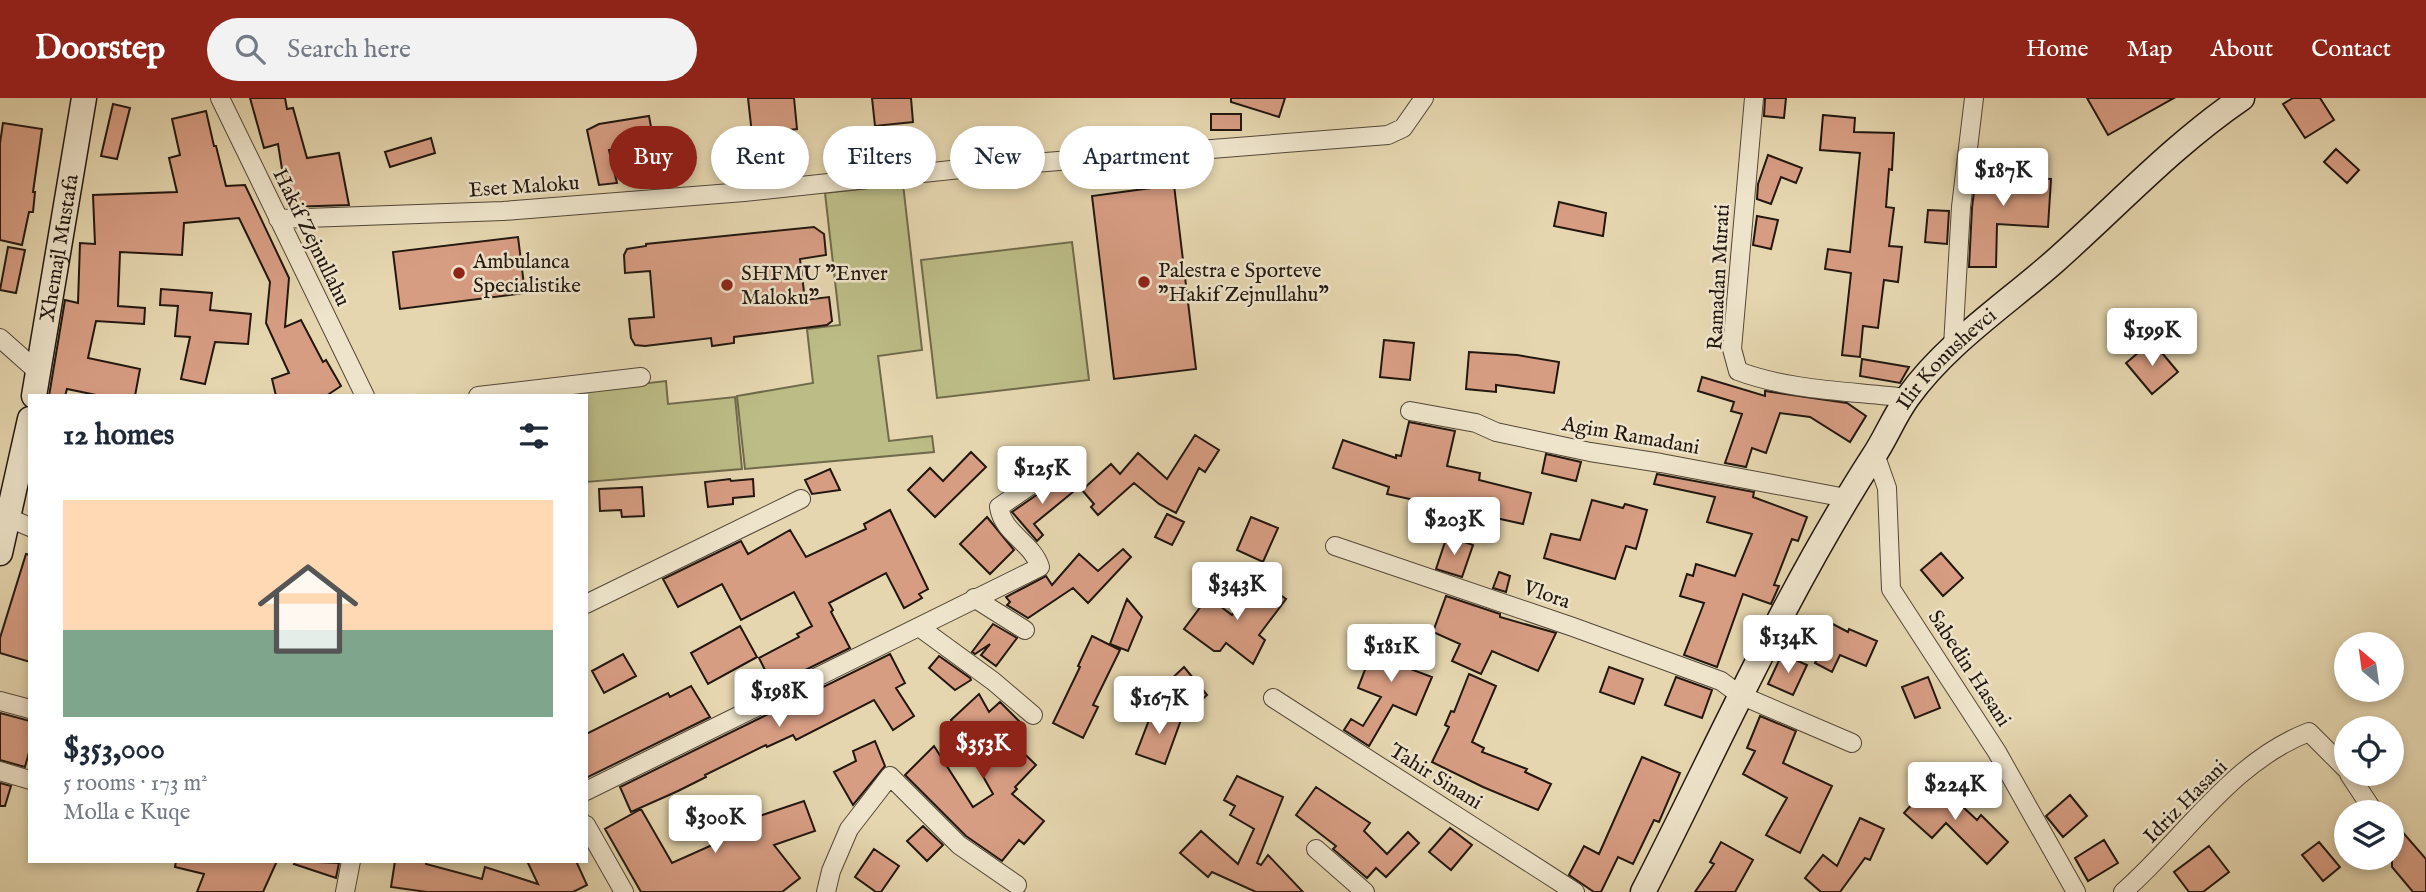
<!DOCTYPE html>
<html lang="en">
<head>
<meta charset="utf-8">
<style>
	:root { --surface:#fff; --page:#f2f2f3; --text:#1f2937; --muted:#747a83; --line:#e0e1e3; --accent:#8f2418 }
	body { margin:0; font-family:"IM FELL English",serif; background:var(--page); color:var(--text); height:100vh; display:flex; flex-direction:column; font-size:26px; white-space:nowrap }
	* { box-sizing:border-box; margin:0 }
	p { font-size:23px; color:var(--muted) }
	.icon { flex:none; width:38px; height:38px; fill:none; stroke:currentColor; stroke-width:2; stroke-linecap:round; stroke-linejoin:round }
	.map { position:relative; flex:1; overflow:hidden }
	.drawer { position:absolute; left:28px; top:296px; width:560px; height:469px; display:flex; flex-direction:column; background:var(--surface); border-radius:0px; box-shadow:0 4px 10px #0003 }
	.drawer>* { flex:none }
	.hud { position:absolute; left:609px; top:28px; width:665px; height:63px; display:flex; gap:14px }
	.needle { width:46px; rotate:331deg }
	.fabs { position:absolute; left:2334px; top:534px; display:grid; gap:14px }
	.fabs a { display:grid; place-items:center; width:70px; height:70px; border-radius:50%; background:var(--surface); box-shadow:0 4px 10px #0003; font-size:35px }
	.price { position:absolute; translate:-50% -60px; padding:0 16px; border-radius:7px; background:#fff; color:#222; font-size:23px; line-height:46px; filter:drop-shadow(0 2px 4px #0008) }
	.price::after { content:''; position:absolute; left:50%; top:42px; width:21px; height:16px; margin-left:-10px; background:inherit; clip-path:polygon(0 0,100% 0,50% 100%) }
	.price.selected { background:var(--accent); color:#fff }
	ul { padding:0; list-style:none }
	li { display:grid; align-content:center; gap:14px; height:371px; padding:0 35px }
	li+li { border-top:2px solid var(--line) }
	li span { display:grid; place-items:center; height:217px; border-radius:0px; color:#555 }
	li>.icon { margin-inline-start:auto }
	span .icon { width:126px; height:126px; fill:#fffc; stroke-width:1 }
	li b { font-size:30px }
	h2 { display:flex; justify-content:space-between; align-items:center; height:84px; padding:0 35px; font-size:30px }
	.pill { padding:0 24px; border-radius:32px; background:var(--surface); box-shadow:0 4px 10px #0003; font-size:24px; line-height:63px }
	.pill.selected { background:var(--accent); color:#fff }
	header { display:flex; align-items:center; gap:42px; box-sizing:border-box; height:98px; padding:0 35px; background:var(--accent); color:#fff }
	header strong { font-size:33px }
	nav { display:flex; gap:38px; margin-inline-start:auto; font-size:24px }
	.search { width:490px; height:63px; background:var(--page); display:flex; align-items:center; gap:18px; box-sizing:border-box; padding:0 24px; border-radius:38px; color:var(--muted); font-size:26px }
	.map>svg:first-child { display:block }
	.green { fill:#bcbc86; stroke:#6f6a4b; stroke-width:2 }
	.building { fill:#d79d83; stroke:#221710; stroke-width:2 }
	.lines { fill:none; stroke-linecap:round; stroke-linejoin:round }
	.street-casing { stroke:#534738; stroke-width:20 }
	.secondary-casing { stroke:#221710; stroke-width:27 }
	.street { stroke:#eee4cb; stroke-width:18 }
	.secondary { stroke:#eee4cb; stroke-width:24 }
	.poi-dot { fill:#8f2418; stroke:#eee4cb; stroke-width:2.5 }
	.labels { text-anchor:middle; stroke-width:5; stroke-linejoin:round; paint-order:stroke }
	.street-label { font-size:21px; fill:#221710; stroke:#eee4cb }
	.poi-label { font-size:21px; fill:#221710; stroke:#eee4cb; text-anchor:start }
</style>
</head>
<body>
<header>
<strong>Doorstep</strong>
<div class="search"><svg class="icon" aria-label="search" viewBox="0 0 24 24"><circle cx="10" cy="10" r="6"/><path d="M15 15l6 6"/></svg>Search here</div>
<nav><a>Home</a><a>Map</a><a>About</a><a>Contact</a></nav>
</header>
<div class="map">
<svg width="2426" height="794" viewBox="0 0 2426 794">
	<rect width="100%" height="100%" fill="#e5d6af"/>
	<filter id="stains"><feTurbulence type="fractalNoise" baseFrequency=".00286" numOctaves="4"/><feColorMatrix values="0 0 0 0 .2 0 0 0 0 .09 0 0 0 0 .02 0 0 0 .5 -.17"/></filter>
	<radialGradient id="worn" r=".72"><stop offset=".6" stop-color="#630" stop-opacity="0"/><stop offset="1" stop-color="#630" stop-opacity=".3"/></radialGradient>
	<path class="green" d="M903 86 922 252 878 258 889 343 932 338 934 354 745 371 737 298 813 285 807 231 840 227 825 95Z
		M1072 144 1089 282 937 300 921 162Z
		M666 283 668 306 735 299 742 371 586 384V298H531Z"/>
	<path class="building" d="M250 0H285L287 11 293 10 307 60 339 55 349 107 288 109 278 46 264 50Z
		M748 0H794L797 31 752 36Z
		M872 0H911L913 24 875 28Z
		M1231 0H1285L1279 19 1231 4Z
		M1765 0H1786L1784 20 1764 18Z
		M2087 0H2174L2108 37Z
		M2293 0H2320L2334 22 2305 40 2283 6Z
		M113 6 130 10 117 61 101 58Z
		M206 13 214 48H216L226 88 245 87 289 180 285 229 301 222 323 264 326 262 341 288 326 298H276L272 281 289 275 266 225 270 184 239 120 184 125 182 157 120 154 118 208 145 210 144 226 96 223 88 260 140 271 135 298H101L67 291 65 298H49L65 202 78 205 80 145 95 146 93 97 177 94 169 60 180 57 172 21Z
		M1211 16H1241V32H1211Z
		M1823 17 1855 20 1854 34 1894 35 1892 72 1889 71 1886 109 1894 110 1889 148 1902 149 1898 184 1884 182 1878 230 1863 228 1860 259 1842 257 1851 175 1825 171 1828 151 1850 154 1860 55 1820 52Z
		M649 18 654 45 609 52 617 85 599 87 587 32 599 26Z
		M3 25 42 31 33 94H35L33 114H29L22 147 0 142V45Z
		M431 40 435 55 390 69 385 54Z
		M2336 51 2359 72 2347 85 2324 64Z
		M1979 53 1997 55 1995 79 2051 81 2048 129 1997 126 1996 169H1969L1972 110Z
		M1768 57 1802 70 1796 85 1781 79 1771 106 1757 101 1758 86Z
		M1174 87 1196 271 1114 281 1092 98Z
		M1559 104 1606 115 1603 138 1554 128Z
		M1928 112 1949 113 1947 146 1925 144Z
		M1757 118 1778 122 1771 151 1753 147Z
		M814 129 824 136 826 157 800 161 805 202 829 199 832 223 827 227 734 239V245L712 248 711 240 645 248 635 247 631 240 629 221 654 219 650 173 625 175 624 157 627 151 646 148V146Z
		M518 139 525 195 400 211 393 154Z
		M8 149 25 152 16 195 0 192Z
		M161 191 212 195 210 212 251 216 248 246 215 244 205 286 181 281 190 239 175 238 178 208 160 207Z
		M1384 242 1414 245 1410 282 1380 279Z
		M2152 243 2178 274 2152 296 2126 265Z
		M1469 254 1517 257 1559 264 1554 295 1496 287V294L1466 291Z
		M1862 261 1909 269 1900 285 1860 278Z
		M1702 279 1765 298V293L1847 305 1866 318 1850 344 1810 319 1780 315 1766 355 1752 350 1746 369 1725 365 1742 316 1731 313 1734 304 1698 293Z
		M1409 324 1455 333 1447 368 1480 375 1479 382 1531 395 1523 426 1387 396 1389 389 1333 370 1343 342 1396 360V357L1401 358Z
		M1195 337 1219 352 1205 374 1199 370 1176 415 1159 406 1134 385 1098 417 1091 409 1094 406 1082 392 1111 366 1120 376 1138 355 1167 381Z
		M971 354 986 369 935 419 908 392 930 370 943 383Z
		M1546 356 1581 364 1576 383 1542 375Z
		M830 371 840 392 812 396 805 382Z
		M1657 376 1754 394 1753 399 1807 419 1798 443 1792 441 1774 487 1779 488 1771 506 1743 496 1717 569 1684 557 1704 505 1680 498 1687 476 1693 478 1696 466 1735 478 1752 436 1707 424 1715 399 1654 386Z
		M1061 380 1073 394 1034 426 1043 437 1037 443 1012 414Z
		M730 381 731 383 753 381 754 398 733 400V406L708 409 705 384Z
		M642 389 644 418 622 419 621 412 600 413 599 391Z
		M1592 402 1623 410 1625 406 1647 412 1636 451 1626 448 1615 481 1544 460 1551 436 1580 442Z
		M890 412 928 491 919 496 922 500 904 510 886 475 829 505 833 512 831 514 850 550 773 588 759 560 799 539 797 536 812 528 794 494 741 522 722 486 678 509 663 481 741 443 748 456 790 432 806 459 866 431 864 426Z
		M1167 416 1184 424 1172 447 1155 439Z
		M987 419 1014 452 990 476 960 446Z
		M1251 419 1278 430 1263 464 1237 452Z
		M1447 438 1473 447 1462 479 1436 471Z
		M1123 451 1131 459 1088 505 1073 490 1028 520 1007 507 1010 504 1006 499 1046 478 1052 487 1079 456 1098 473Z
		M1941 455 1963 480 1943 498 1921 472Z
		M26 456 30 457V564L0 555V540Z
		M1499 474 1510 478 1506 494 1493 490Z
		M1258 481 1286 501 1259 537 1265 542 1253 566 1226 545 1220 553H1214L1184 531 1208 499 1232 517Z
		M1446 498 1500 516V519L1556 535 1538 573 1492 553 1481 576 1452 563 1460 546 1433 534Z
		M1127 501 1142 519 1128 553 1110 546Z
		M1827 523 1848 534 1849 531 1877 543 1866 568 1840 557 1832 574 1815 565 1827 541 1820 537Z
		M993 526 1017 540 996 568 981 557 990 546 975 556 972 554Z
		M1391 527 1417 536 1405 569 1432 579 1416 617 1393 607 1369 648 1344 632 1351 621 1363 628 1381 599 1358 590 1368 564 1376 568Z
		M740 528 757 559 708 586 691 555Z
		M1092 538 1120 552 1093 607 1098 609 1083 640 1053 625 1080 569 1078 568Z
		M623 556 636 578 604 595 592 573Z
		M890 556 905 585 896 590 914 618 893 632 874 602 796 642 793 637 767 649 766 647 705 677 706 679 678 693 631 714 620 689Z
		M1782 556 1807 567 1793 597 1768 586Z
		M939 558 970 580 971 582 955 592 929 570Z
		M1184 569 1207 597 1190 613 1166 586Z
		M1609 569 1643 581 1634 606 1600 594Z
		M1469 576 1496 588 1472 644 1484 650 1482 654 1527 671 1525 674 1551 686 1538 712 1483 689 1432 664 1449 629 1445 627 1451 613 1454 614Z
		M1676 579 1712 592 1702 620 1665 607Z
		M1928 579 1940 610 1915 620 1902 589Z
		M691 588 710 619 586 680V636L668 595 670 599Z
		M979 596 989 614 1000 604 1020 624 1005 637 1036 667 1015 689 1017 691 1012 696 1044 723 1024 746 1019 742 1002 763 966 738 905 677 934 648 973 709 993 696 951 622Z
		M1154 609 1182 619 1165 666 1136 656Z
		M0 615 30 623V651L25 669 0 662Z
		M1760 618 1796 633 1783 665 1832 688 1800 755 1766 737 1787 700 1743 676 1755 653 1747 650Z
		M875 643 885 668 853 707 834 674 856 663 853 653Z
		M1642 659 1680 675 1659 724 1654 722 1633 766 1618 759 1601 794H1594L1569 777 1584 748 1599 756Z
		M1237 678 1283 699 1257 765 1261 767 1268 757 1303 794H1256L1212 774 1208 779 1180 755 1201 733 1238 766 1254 731 1230 717 1235 708 1224 702Z
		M1934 682 1977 722 1981 717 2008 744 1987 766 1946 725 1932 740 1904 715Z
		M0 685 11 688 5 708H0Z
		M1316 689 1370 725 1364 733 1387 756 1408 734 1419 745 1386 779 1376 770 1367 780 1333 751 1336 748 1296 717Z
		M2070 697 2087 718 2063 739 2046 718Z
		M804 703 815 733 774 747 800 780 782 794H641L605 731 641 711 672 765 728 740 724 730Z
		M1860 720 1884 731 1870 762 1865 760 1840 794H1821L1805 780 1823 757 1837 768Z
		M2392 722 2426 761V794H2413L2392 769Z
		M923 728 943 747 927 763 907 743Z
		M1450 730 1472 747 1451 772 1429 754Z
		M2104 742 2118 765 2088 783 2075 760Z
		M1721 744 1753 762 1735 794H1695L1714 766 1710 764Z
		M2319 744 2340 769 2323 783 2302 757Z
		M2209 748 2229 774 2203 794H2189L2174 774Z
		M874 751 899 768 881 794H876L855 779Z
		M176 763H277L263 794H197L204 776 175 769Z
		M295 763 339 765 336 780 294 766Z
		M395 763H426V766L482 781 485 769 538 786 527 763H576L587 787 573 794H427L391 789Z"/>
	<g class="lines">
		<g class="street-casing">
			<path id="street" d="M220 0 365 298
				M1754 0 1732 251 1738 273C1791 293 1852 293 1907 300
				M278 121 503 113 744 94 970 70 1388 37 1403 30 1424 0
				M0 240 37 273
				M1953 248 1961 109 1974 0
				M478 298 641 279
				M1410 313 1476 325 1496 334 1590 354 1661 365 1846 400
				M1875 356 1887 390 1891 491 1997 654 2076 794
				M9 420 30 429
				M1335 448 1573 529 1721 583 1740 597 1852 645
				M974 500 1025 532
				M586 506 801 401
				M919 529 993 583 1033 617
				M1273 600 1575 794
				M0 603 30 611
				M0 673 30 682
				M2349 676 2374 714
				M586 693 1040 469C1032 444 1003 436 999 409L1070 360
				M586 727 624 794
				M1316 751 1365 794
				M345 794 351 763
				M826 794 831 773 849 731 890 678 959 747 1017 787
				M2123 794C2184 741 2231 664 2309 634L2347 672"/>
		</g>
		<g class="secondary-casing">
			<g id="secondary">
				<path id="s1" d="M34 298 84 0"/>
				<path d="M0 455 30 321"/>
				<path id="s2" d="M1643 794C1718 648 1784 497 1873 359 1886 340 1894 318 1908 299 1947 245 2005 207 2055 163 2117 108 2173 47 2242 0"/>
			</g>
		</g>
		<use href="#street" class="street"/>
		<use href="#secondary" class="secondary"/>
	</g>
	<g class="poi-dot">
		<circle cx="459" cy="175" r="7"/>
		<circle cx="1144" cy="184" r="7"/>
		<circle cx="727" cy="187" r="7"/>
	</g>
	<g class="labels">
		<g class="street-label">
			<text transform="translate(524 88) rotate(-4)" y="7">Eset Maloku</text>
			<text transform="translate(312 139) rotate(64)" y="7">Hakif Zejnullahu</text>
			<text dy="7" stroke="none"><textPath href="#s1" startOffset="150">Xhemajl Mustafa</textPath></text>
			<text transform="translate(1718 179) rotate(-87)" y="7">Ramadan Murati</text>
			<text dy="7" stroke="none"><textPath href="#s2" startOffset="616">Ilir Konushevci</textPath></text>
			<text transform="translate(1631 337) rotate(10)" y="7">Agim Ramadani</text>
			<text transform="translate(1547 496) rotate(19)" y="7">Vlora</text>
			<text transform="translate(1970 570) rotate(57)" y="7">Sabedin Hasani</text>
			<text transform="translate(1436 678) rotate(32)" y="7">Tahir Sinani</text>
			<text transform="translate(2185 703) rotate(-45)" y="7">Idriz Hasani</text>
		</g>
		<g class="poi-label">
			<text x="473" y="170">Ambulanca<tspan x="473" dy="24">Specialistike</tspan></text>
			<text x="1158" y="179">Palestra e Sporteve<tspan x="1158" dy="24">"Hakif Zejnullahu"</tspan></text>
			<text x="741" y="182">SHFMU "Enver<tspan x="741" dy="24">Maloku"</tspan></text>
		</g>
	</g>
	<rect width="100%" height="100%" filter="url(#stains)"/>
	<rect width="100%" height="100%" fill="url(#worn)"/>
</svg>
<div class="fabs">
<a><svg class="needle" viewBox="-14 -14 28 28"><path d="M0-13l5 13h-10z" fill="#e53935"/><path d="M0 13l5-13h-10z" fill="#747a83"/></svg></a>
<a><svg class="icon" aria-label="locate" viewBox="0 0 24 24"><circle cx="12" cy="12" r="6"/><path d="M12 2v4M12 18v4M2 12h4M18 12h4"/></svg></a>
<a><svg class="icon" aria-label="layers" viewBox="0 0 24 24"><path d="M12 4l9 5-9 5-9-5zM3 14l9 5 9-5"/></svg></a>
</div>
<b class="price" style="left:2003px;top:110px">$187K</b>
<b class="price" style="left:2152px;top:270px">$199K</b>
<b class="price" style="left:1042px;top:408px">$125K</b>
<b class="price" style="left:1454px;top:459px">$203K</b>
<b class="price" style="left:1237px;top:524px">$343K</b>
<b class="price" style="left:1788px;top:577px">$134K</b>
<b class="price" style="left:1391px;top:586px">$181K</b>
<b class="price" style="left:779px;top:631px">$198K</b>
<b class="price" style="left:1159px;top:638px">$167K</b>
<b class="price selected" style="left:983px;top:683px">$353K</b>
<b class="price" style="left:1955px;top:724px">$224K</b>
<b class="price" style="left:715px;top:757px">$300K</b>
<div class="hud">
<a class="pill selected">Buy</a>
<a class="pill">Rent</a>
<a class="pill">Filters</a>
<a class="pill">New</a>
<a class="pill">Apartment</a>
</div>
<section class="drawer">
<h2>12 homes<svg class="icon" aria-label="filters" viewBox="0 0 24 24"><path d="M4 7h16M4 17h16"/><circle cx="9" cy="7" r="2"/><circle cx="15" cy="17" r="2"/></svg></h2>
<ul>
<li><span style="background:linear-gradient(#ffd9b3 60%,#7fa58c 0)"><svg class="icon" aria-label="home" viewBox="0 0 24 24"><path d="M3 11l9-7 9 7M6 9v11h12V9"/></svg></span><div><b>$353,000</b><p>5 rooms · 173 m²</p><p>Molla e Kuqe</p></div></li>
</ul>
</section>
</div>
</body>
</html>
